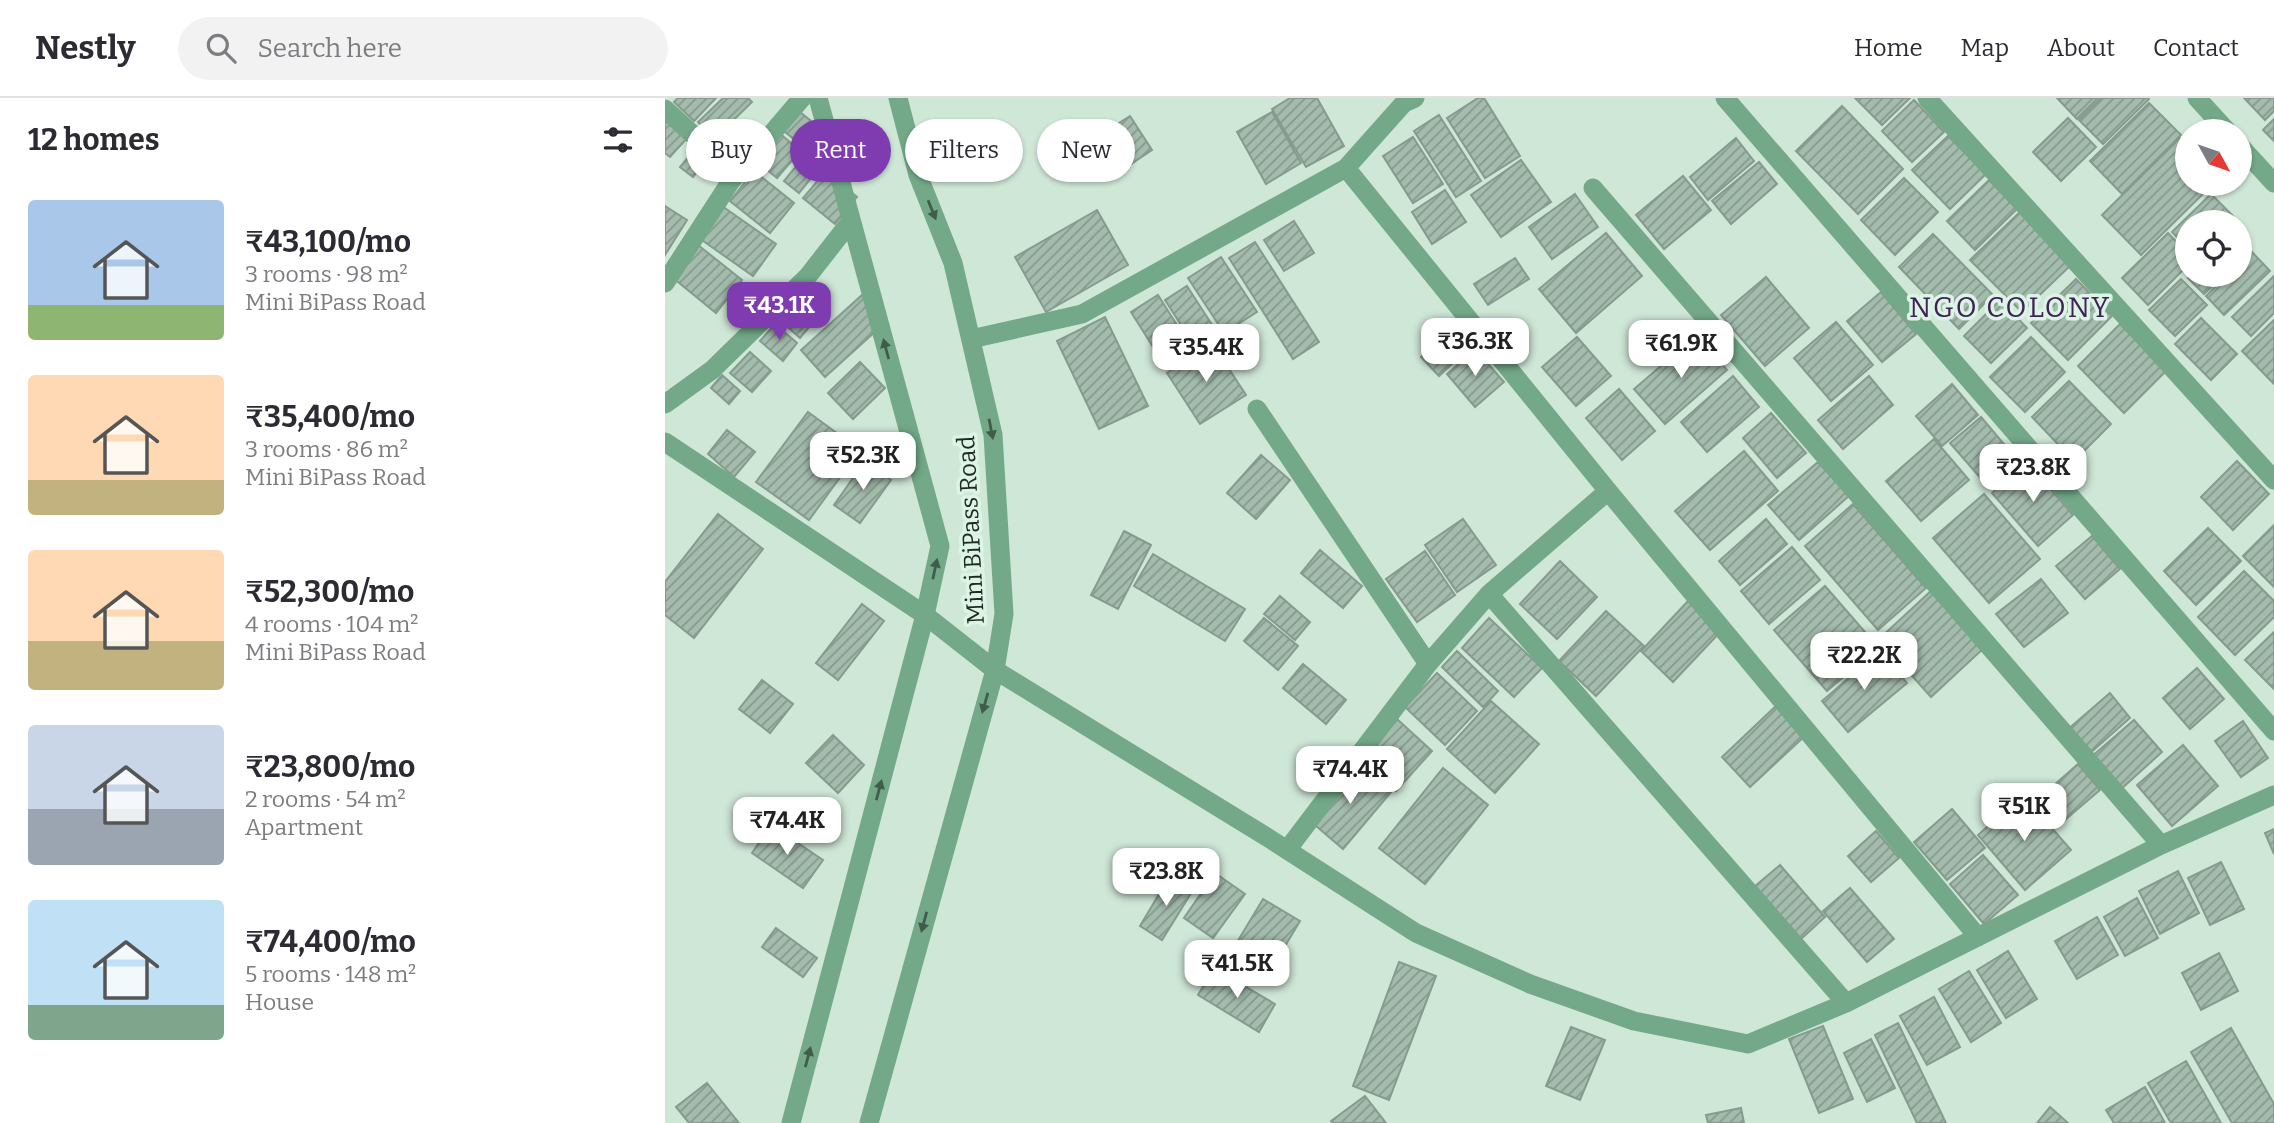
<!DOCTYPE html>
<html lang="en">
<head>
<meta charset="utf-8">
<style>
	:root { --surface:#fff; --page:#f2f2f3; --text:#2b2b33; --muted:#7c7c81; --line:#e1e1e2; --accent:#7e3cb0 }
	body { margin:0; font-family:Bitter,serif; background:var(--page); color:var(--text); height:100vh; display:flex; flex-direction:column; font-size:26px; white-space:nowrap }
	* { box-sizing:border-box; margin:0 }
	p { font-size:23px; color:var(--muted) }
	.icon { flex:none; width:38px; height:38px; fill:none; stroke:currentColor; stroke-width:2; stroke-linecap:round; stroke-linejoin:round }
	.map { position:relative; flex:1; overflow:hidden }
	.side { display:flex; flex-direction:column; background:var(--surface); width:665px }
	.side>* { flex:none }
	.guide { position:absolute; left:21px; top:21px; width:665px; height:63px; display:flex; gap:14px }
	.needle { width:46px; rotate:130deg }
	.tools { position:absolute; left:1510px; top:21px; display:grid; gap:14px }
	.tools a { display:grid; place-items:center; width:77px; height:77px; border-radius:50%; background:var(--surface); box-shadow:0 2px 5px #0004; font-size:35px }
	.price { position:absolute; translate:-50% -60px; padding:0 16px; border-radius:14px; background:#fff; color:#222; font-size:23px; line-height:46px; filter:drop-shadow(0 2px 4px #0008) }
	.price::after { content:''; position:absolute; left:50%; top:42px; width:21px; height:16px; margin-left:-10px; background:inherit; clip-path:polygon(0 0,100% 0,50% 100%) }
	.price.selected { background:var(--accent); color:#fff }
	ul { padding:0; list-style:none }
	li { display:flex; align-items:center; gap:21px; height:175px; padding:0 28px }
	li span { display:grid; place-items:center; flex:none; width:196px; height:140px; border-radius:7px; color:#555 }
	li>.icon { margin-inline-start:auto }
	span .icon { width:84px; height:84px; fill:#fffc; stroke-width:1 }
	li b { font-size:30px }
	h2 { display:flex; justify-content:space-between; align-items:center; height:84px; padding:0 28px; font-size:30px }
	.tag { padding:0 24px; border-radius:32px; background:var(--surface); box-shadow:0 2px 5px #0004; font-size:24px; line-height:63px }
	.tag.selected { background:var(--accent); color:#fff }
	header { display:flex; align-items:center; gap:42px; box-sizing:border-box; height:98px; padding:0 35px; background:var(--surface); border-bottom:2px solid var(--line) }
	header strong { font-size:33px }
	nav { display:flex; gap:38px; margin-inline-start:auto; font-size:24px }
	.search { width:490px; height:63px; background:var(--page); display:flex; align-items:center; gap:18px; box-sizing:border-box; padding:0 24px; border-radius:38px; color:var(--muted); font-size:26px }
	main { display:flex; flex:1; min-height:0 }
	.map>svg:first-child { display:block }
	.building { fill:url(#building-hatch); stroke:#859b8d; stroke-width:2 }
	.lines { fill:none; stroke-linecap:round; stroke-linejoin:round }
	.minor { stroke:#73a988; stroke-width:19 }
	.tertiary { stroke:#73a988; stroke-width:19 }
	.oneway { fill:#415c4b }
	.labels { text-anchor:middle; stroke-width:7; stroke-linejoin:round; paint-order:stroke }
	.street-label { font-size:24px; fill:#1f2822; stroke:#dcf4e4 }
	.quarter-label { font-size:28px; letter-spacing:2px; fill:#402159; stroke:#dcf4e4 }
</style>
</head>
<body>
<header>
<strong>Nestly</strong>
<div class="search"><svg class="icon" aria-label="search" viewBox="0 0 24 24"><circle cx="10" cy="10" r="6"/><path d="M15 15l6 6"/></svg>Search here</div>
<nav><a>Home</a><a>Map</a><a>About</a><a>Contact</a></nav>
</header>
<main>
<section class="side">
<h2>12 homes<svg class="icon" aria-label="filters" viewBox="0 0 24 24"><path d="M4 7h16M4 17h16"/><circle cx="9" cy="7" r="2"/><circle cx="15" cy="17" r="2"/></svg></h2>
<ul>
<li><span style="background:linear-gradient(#a9c7e8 75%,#8fb573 0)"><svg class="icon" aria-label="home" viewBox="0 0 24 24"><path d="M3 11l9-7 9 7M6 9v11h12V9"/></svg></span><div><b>₹43,100/mo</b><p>3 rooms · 98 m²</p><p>Mini BiPass Road</p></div></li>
<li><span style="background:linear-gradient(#ffd9b3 75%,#c2b280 0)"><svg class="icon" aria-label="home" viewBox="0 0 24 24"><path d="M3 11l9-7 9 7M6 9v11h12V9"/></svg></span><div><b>₹35,400/mo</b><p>3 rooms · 86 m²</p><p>Mini BiPass Road</p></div></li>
<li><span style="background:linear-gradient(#ffd9b3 65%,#c2b280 0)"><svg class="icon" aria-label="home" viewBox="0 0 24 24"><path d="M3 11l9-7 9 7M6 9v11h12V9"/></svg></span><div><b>₹52,300/mo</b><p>4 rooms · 104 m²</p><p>Mini BiPass Road</p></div></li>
<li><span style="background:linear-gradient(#c9d6e8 60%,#9aa5b1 0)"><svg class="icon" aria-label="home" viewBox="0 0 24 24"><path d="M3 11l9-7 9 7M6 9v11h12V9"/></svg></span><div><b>₹23,800/mo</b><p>2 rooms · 54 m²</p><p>Apartment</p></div></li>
<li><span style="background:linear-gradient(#bfe0f5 75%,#7fa58c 0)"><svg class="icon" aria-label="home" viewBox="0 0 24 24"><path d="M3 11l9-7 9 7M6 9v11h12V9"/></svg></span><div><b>₹74,400/mo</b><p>5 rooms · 148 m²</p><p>House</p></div></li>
</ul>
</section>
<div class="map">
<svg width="1609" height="1025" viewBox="0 0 1609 1025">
	<defs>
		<pattern id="building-hatch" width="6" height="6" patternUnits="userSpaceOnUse" patternTransform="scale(1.75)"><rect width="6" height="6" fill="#a4bcad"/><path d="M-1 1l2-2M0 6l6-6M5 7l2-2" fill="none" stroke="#85998c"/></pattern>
	</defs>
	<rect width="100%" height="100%" fill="#cfe7d7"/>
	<path class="building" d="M13 0H51L29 23 9 4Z
		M58 0H83L87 4 49 41 33 24Z
		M625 0H652L679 48 641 69 607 11Z
		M813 0H819L855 58 820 80 782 20Z
		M1190 0H1245L1217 27Z
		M1392 0H1433L1412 21Z
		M1436 0H1483L1484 1 1438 46 1414 22Z
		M1579 0H1609V13L1600 22Z
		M1249 2 1279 34 1247 64 1217 33Z
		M1484 5 1516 37 1457 96 1425 63Z
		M1177 8 1238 71 1193 116 1131 53Z
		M130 10 151 27 135 46 114 29Z
		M607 14 636 65 601 86 572 34Z
		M774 17 816 83 791 99 749 33Z
		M0 18 23 39 5 59 0 55Z
		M465 18 487 52 457 72 435 37Z
		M1403 20 1431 49 1396 83 1368 54Z
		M1609 21V43L1598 32Z
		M111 32 135 53 112 80 88 60Z
		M157 36 172 48 134 95 119 83Z
		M1283 38 1321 76 1285 111 1247 72Z
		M748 39 778 86 748 105 718 58Z
		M1071 40 1089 63 1043 102 1025 79Z
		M1515 40 1522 47V86H1548L1476 157 1437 117Z
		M29 52 41 62 28 79 15 69Z
		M856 62 886 104 836 139 806 97Z
		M1094 64 1112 86 1066 126 1047 103Z
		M89 73 129 105 105 135 65 103Z
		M161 73 192 99 170 126 138 100Z
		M1018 78 1046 112 999 151 971 117Z
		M1239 80 1273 114 1230 157 1196 122Z
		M1324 82 1352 111 1310 152 1282 123Z
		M780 92 801 124 767 146 747 114Z
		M910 96 933 129 887 161 864 129Z
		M1546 96 1574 124H1522V150L1507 134Z
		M0 108 22 122 0 157Z
		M57 108 111 146 88 178 34 140Z
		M432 112 463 167 381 214 350 159Z
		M1356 113 1408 165 1357 214 1305 162Z
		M629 123 649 155 619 173 599 142Z
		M941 135 977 178 911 235 874 191Z
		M1503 135 1522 155V168L1483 207 1457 180Z
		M1268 136 1328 197 1294 231 1234 169Z
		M1575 141 1585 151 1575 161Z
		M590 144 654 244 628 261 564 160Z
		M33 147 77 182 51 215 7 179Z
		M1586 153 1605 173 1559 217 1541 198 1562 177H1575V164Z
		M556 159 592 214 559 235 523 180Z
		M850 160 864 181 823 207 809 186Z
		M1527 177H1559L1539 196 1523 180Z
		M1609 178V215L1586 238 1567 219Z
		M1101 179 1144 230 1100 268 1056 217Z
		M1411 181 1447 218 1403 262 1366 225Z
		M1516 181 1542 207 1510 238 1484 212Z
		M522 188 551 233 529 247 500 202Z
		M1216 194 1251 236 1217 264 1182 223Z
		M197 197 221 224 160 279 136 252Z
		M493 197 529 254 502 271 466 214Z
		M136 201 154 217 135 240 117 224Z
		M1335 202 1362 230 1326 265 1299 238Z
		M440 219 483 308 434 331 392 243Z
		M797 220 816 239 774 278 756 259Z
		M1536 220 1572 256 1546 282 1510 246Z
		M1609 222V286L1577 253Z
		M1171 224 1208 267 1166 303 1129 260Z
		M110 226 132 245 118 263 95 243Z
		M1455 226 1501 273 1459 315 1413 268Z
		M1032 237 1062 272 1000 326 969 291Z
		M912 239 946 278 911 308 877 269Z
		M1366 239 1400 274 1360 314 1325 279Z
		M547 245 581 297 535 326 502 275Z
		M810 251 839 284 810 309 782 276Z
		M85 254 106 273 87 294 65 275Z
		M195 264 220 290 188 321 163 295Z
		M57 277 75 293 64 306 46 290Z
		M1068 278 1094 309 1042 354 1016 324Z
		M1204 278 1228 307 1178 351 1153 322Z
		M1404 283 1446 326 1409 363 1367 319Z
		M1287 286 1313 317 1277 348 1251 318Z
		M954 291 990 333 957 362 921 320Z
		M143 314 195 352 144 422 91 384Z
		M1106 315 1141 355 1112 380 1078 340Z
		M1316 319 1349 358 1319 384 1285 345Z
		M62 332 90 354 69 379 43 356Z
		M1269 341 1304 382 1256 423 1221 383Z
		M1079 353 1113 393 1045 452 1010 413Z
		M596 357 625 382 591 421 562 395Z
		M200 363 226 382 195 425 169 407Z
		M1572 363 1604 396 1568 432 1536 399Z
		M1153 364 1184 398 1134 442 1103 407Z
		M1363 365 1408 417 1373 448 1327 395Z
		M1319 396 1375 461 1324 505 1268 440Z
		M1188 406 1261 490 1213 532 1140 448Z
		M53 416 98 451 29 540 0 517V484Z
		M798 421 831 467 792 494 760 447Z
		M1101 421 1122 446 1075 487 1054 463Z
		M1609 427V489L1578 458Z
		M1543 430 1576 463 1531 507 1499 473Z
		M459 433 486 447 453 511 426 497Z
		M1427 438 1455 471 1420 501 1391 468Z
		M1127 449 1155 482 1104 526 1076 493Z
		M655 452 697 488 678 510 636 475Z
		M760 453 790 497 752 524 721 481Z
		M488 456 580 511 560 543 469 488Z
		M895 463 932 499 892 541 855 506Z
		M1579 473 1609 503V519L1570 557 1533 519Z
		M1376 481 1403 515 1359 549 1331 516Z
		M1160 488 1213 549 1162 593 1109 532Z
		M1267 492 1320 549 1266 599 1214 541Z
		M615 498 645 524 630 542 599 516Z
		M1025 501 1058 531 1008 584 976 553Z
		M197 506 219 523 173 582 151 565Z
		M941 513 979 548 931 598 894 563Z
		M599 520 633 548 613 572 579 543Z
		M824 520 877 570 849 599 797 550Z
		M1609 534V591L1580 562Z
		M792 553 833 593 818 609 777 569Z
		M1215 553 1242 585 1183 634 1157 603Z
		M638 566 681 602 661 626 618 590Z
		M1532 570 1559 601 1525 631 1498 600Z
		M772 575 812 613 780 647 740 609Z
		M97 582 128 606 105 635 74 611Z
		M1445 595 1465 620 1424 656 1402 632Z
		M826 603 874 646 830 695 782 651Z
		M1113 606 1141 637 1085 689 1057 659Z
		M732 621 767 653 731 693 696 661Z
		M1469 622 1497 654 1455 692 1426 659Z
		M1578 623 1603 660 1576 679 1550 643Z
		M168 637 199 667 173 695 141 665Z
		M1518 647 1553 688 1507 728 1472 687Z
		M693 666 726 694 678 751 644 722Z
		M1413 666 1435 692 1394 727 1372 702Z
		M778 670 823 707 760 786 714 750Z
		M1358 697 1406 752 1360 792 1313 737Z
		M1287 711 1320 750 1282 782 1249 744Z
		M106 727 158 762 138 790 87 755Z
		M1609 731V756L1600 735Z
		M1211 733 1234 760 1206 784 1183 758Z
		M1318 757 1353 797 1319 826 1285 786Z
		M1556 764 1579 811 1545 827 1523 780Z
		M1115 767 1160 819 1136 841 1090 788Z
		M1513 773 1534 815 1495 836 1474 793Z
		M550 775 580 796 548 840 519 820Z
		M505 778 528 792 497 842 475 828Z
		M1185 790 1229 841 1202 864 1158 813Z
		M1472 800 1493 840 1460 858 1439 819Z
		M598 801 635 823 599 883 562 861Z
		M1432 819 1453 857 1412 881 1390 843Z
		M111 830 152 860 138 879 97 849Z
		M1343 853 1372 901 1341 920 1312 872Z
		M1554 855 1573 893 1536 912 1517 875Z
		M734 864 771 878 724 1002 688 988Z
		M549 870 610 906 594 934 533 897Z
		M1304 873 1336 925 1306 944 1274 891Z
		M1269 899 1295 949 1262 967 1235 918Z
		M1233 925 1281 1025H1252L1210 937Z
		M1158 928 1188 1001 1154 1015 1124 941Z
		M906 929 940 942 915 1002 881 988Z
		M1566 930 1609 1006V1025H1567L1526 954Z
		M1206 941 1230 990 1202 1004 1179 955Z
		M1521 963 1556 1025H1506L1483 985Z
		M42 985 74 1025H24L11 1009Z
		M1480 989 1500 1025H1449L1441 1012Z
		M700 998 721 1025H668L666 1023Z
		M1385 1009 1403 1025H1372Z
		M1076 1010 1079 1025H1043L1041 1017Z"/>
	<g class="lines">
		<path class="minor" d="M1060 0 1609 633
			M1262 0 1609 382
			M1532 0 1562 33
			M0 11 72 77
			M1575 48 1609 85
			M681 70 943 393 1313 839
			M928 90 1496 747
			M0 185 66 83 137 0
			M306 241 417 216 681 70 739 5 750 0
			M0 306 47 272 143 178 186 123
			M592 311 763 566
			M0 344 260 517 330 572 605 741 751 835 865 886 969 923 1083 946 1181 905 1496 747 1609 697
			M824 496 1181 905
			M622 752 763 566 824 496 943 393"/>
		<path class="tertiary" d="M126 1025 260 517 275 448 153 0
			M204 1025 330 572 339 516 328 337 288 165 253 77 233 0"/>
	</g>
	<defs><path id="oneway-solid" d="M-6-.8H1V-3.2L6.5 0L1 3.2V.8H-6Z" transform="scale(1.75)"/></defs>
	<g class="oneway">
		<use href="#oneway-solid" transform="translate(267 112) rotate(68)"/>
		<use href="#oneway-solid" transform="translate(221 251) rotate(-105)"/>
		<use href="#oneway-solid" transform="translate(326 331) rotate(79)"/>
		<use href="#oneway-solid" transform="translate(270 471) rotate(-78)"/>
		<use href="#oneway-solid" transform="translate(320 605) rotate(106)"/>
		<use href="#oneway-solid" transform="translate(214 692) rotate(-75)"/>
		<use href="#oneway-solid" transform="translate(259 824) rotate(105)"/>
		<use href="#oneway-solid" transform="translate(143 959) rotate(-75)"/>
	</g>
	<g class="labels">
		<g class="street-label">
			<text transform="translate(306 432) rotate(-93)" y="8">Mini BiPass Road</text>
		</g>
		<g class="quarter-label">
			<text x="1345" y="219">NGO COLONY</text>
		</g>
	</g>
</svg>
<div class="tools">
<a><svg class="needle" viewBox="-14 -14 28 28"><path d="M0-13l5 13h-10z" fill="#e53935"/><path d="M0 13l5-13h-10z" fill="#7c7c81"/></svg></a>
<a><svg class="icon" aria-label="locate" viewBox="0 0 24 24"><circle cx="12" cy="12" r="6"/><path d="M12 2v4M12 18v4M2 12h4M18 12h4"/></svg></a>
</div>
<b class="price selected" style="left:114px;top:244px">₹43.1K</b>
<b class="price" style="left:810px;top:280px">₹36.3K</b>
<b class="price" style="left:1016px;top:282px">₹61.9K</b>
<b class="price" style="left:541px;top:286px">₹35.4K</b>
<b class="price" style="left:198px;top:394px">₹52.3K</b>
<b class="price" style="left:1368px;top:406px">₹23.8K</b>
<b class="price" style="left:1199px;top:594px">₹22.2K</b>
<b class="price" style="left:685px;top:708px">₹74.4K</b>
<b class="price" style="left:1359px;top:745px">₹51K</b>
<b class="price" style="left:122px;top:759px">₹74.4K</b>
<b class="price" style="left:501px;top:810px">₹23.8K</b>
<b class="price" style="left:572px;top:902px">₹41.5K</b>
<div class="guide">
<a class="tag">Buy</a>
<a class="tag selected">Rent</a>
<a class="tag">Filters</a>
<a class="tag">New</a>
</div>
</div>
</main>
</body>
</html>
